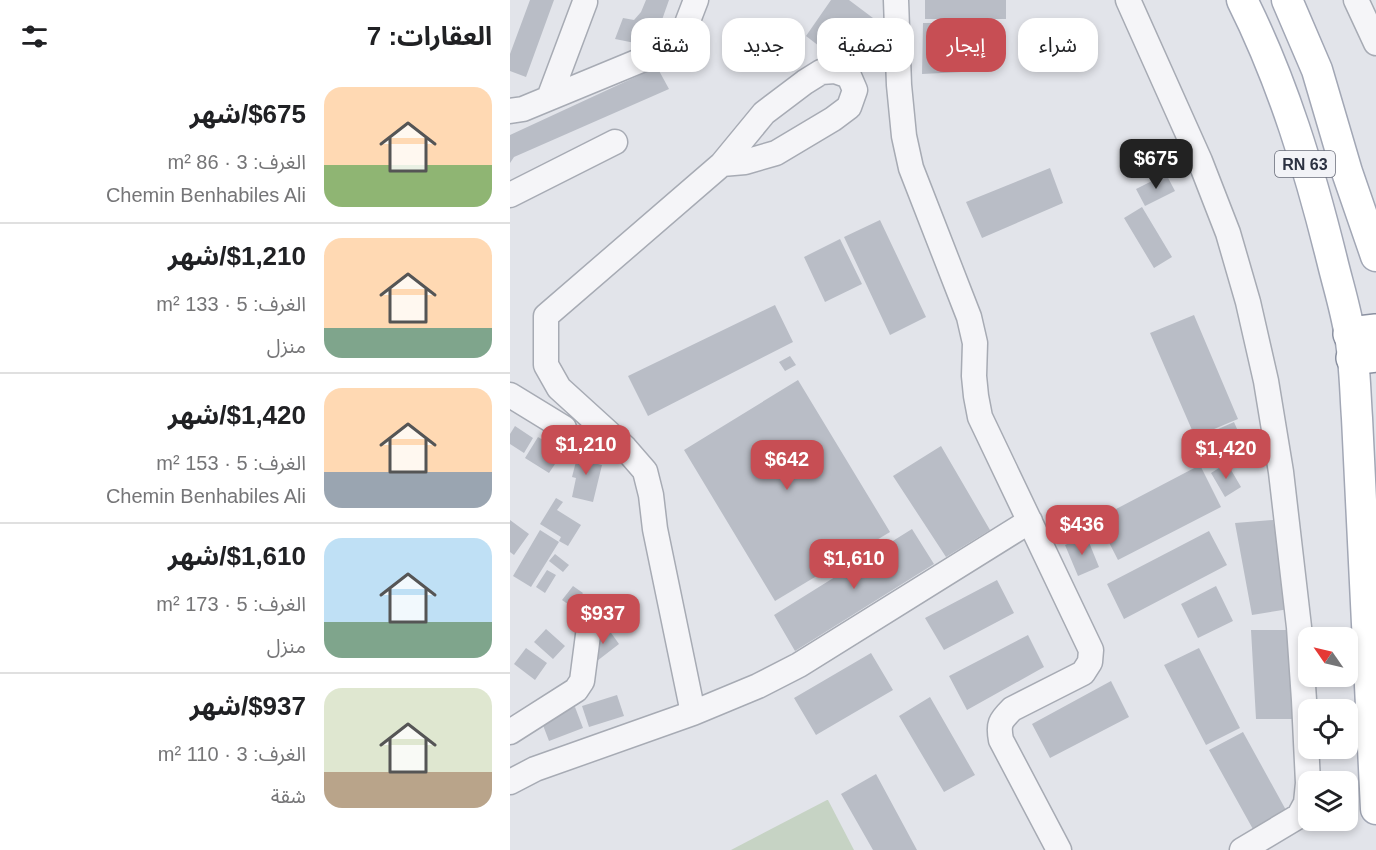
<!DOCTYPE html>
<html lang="ar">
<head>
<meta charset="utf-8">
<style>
	:root { --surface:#fff; --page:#f6f6f6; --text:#202124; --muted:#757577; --line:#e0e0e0; --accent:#c74e54 }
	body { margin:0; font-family:Arial,"Noto Sans Arabic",sans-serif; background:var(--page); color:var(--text); direction:rtl; height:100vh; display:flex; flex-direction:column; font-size:22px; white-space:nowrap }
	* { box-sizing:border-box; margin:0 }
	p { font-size:20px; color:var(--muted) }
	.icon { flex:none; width:33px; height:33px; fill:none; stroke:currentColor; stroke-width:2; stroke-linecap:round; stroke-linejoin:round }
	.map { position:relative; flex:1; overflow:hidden; direction:ltr }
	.sheet { display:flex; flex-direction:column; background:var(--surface); width:510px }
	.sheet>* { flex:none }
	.top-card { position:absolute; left:18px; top:18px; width:570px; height:54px; direction:rtl; display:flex; gap:12px }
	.needle { width:39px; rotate:304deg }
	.buttons { position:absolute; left:788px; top:627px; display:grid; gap:12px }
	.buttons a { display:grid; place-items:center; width:60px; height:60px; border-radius:12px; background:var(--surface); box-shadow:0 3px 9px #0003; font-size:30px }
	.price { position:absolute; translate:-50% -51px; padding:0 14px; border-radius:12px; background:var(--accent); color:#fff; font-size:20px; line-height:39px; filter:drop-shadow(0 2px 3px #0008) }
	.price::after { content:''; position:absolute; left:50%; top:36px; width:18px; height:14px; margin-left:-9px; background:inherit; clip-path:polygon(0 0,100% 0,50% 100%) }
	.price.on { background:#222; color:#fff }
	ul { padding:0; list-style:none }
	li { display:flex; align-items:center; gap:18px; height:150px; padding:0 18px }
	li+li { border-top:2px solid var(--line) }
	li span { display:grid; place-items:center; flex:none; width:168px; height:120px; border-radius:18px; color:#555 }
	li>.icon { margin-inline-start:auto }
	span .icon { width:72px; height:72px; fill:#fffc; stroke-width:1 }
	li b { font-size:26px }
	h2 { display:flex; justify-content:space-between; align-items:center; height:72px; padding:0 18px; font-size:26px }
	.tag { padding:0 21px; border-radius:18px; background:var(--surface); box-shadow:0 3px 9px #0003; font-size:21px; line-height:54px }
	.tag.on { background:var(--accent); color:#fff }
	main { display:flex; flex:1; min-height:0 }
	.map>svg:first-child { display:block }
	.green { fill:#c6d3c4 }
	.building { fill:#b9bdc6 }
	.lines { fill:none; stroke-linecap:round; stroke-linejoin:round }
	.minor-casing { stroke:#a7abb4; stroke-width:27 }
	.major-casing { stroke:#a2a7b5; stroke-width:33 }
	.highway-casing { stroke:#8a90a0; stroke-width:36 }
	.minor { stroke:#f5f5f8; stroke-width:24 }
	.major { stroke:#fff; stroke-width:30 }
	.highway { stroke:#fff; stroke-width:33 }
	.labels { text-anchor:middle; stroke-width:5; stroke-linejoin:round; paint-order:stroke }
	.shield { fill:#f2f3f7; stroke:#676b78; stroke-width:1.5 }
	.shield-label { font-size:16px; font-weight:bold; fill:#2b3141 }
</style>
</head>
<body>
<main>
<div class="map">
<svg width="866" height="850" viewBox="0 0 866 850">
	<rect width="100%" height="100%" fill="#e2e4ea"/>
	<path class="green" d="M318 800 344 850H221L317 800Z"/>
	<path class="building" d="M20 0H44L16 77 0 71V54Z
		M136 0H159L147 34 130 44 105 39 113 18 124 20 131 12Z
		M321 0H339L367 21 335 66 296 36Z
		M415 0H496V19H415Z
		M413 23H451L452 72 412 74Z
		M147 67 159 89 4 157 0 163V135Z
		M540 168 553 203 472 238 456 202Z
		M656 174 665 191 635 206 626 189Z
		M632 207 662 257 644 268 614 218Z
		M370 220 416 317 380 335 334 237Z
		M330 239 352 284 315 302 294 257Z
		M265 305 283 342 138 416 118 376Z
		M684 315 728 419 685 437 640 333Z
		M280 356 286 365 275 371 269 362Z
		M288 380 380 532 265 601 174 450Z
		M724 422 737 452 701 467 688 438Z
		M5 426 23 438 14 453 0 444V434Z
		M28 437 53 452 39 473 15 458Z
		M70 446 82 449 79 462 92 465 83 502 62 497 66 478 62 477Z
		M431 446 480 530 436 557 383 476Z
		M717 463 731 487 715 497 701 473Z
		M690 465 711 507 608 560 587 519Z
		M46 498 53 502 47 510 71 525 58 546 49 541 51 537 30 524Z
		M0 520 19 534 4 555 0 552Z
		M763 520 779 609 742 615 725 523Z
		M402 529 424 564 285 651 264 615Z
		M30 530 49 542 21 587 3 576Z
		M699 531 717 565 614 619 597 584Z
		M576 535 589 567 568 576 555 545Z
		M45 554 59 565 53 572 39 561Z
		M37 570 46 575 35 593 26 587Z
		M487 580 504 613 434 650 415 618Z
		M63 586 73 593 62 607 52 600Z
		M706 586 723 621 688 638 671 604Z
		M101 594 108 598 99 613 92 609Z
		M36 629 55 646 43 659 24 642Z
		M99 630 109 644 87 661 76 646Z
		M741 630H780L783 719H746Z
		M518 635 534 667 457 710 439 676Z
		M16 648 37 663 25 680 4 664Z
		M689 648 730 728 696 745 654 665Z
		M361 653 383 690 306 735 284 698Z
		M601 681 619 717 540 758 522 724Z
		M107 695 114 716 79 727 72 706Z
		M420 697 465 775 434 792 389 716Z
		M65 707 73 728 39 741 31 720Z
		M733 732 777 812 744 831 699 750Z
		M366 774 407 850H363L331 794Z"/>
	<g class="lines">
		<g class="minor-casing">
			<path id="minor" d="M386 0 389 85 394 136 401 168 459 317 465 343 464 376 466 396 470 417 581 650 580 662 573 673 502 709C490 721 488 724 491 740L549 850
				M618 0 690 161 718 233 738 302 756 381 771 472 789 627 794 700 798 783 796 803 789 816 732 850
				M846 0 866 43
				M39 98 75 2
				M0 111 13 109 151 52 166 40 176 26 186 0
				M0 195 105 142
				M0 395 54 428
				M183 713 145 529 141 495 135 471 115 448 49 388 36 365V316L212 164 235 162 266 153 323 119 339 107 345 90 339 76 325 71 311 72 295 82 254 113 212 164
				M0 732 66 690 72 681 78 635
				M0 782 25 769 183 713 248 686 289 665 520 521"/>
		</g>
		<g class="major-casing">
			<path id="major" d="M732 0C773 82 800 171 822 260 828 285 836 310 840 336 845 363 845 391 847 418L866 809
				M777 0 807 70 837 172 866 256"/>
		</g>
		<g class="highway-casing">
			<path id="highway" d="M840 334 866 331
				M843 358 866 355"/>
		</g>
		<use href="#minor" class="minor"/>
		<use href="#major" class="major"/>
		<use href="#highway" class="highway"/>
	</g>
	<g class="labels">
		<rect class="shield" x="765" y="151" width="60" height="26" rx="4.5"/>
		<g class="shield-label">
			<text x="795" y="170">RN 63</text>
		</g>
	</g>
</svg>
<div class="buttons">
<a><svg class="needle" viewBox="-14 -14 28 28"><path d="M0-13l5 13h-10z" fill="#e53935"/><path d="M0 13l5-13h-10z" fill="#757577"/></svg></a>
<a><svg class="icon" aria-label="locate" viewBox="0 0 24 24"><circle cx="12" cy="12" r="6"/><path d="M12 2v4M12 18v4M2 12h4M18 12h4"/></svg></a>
<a><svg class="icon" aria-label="layers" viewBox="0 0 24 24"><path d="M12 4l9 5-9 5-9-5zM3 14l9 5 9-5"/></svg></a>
</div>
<b class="price on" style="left:646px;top:190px">$675</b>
<b class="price" style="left:76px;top:476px">$1,210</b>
<b class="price" style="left:716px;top:480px">$1,420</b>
<b class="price" style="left:277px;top:491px">$642</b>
<b class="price" style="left:572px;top:556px">$436</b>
<b class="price" style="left:344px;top:590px">$1,610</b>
<b class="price" style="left:93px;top:645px">$937</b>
<div class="top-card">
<a class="tag">شراء</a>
<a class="tag on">إيجار</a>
<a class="tag">تصفية</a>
<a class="tag">جديد</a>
<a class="tag">شقة</a>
</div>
</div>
<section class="sheet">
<h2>العقارات: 7<svg class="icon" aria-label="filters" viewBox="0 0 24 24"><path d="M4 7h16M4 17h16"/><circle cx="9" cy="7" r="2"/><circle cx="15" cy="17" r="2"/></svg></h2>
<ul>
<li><span style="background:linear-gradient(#ffd9b3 65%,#8fb573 0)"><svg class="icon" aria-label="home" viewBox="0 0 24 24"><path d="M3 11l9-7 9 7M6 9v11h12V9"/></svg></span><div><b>$675/شهر</b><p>الغرف: 3 · 86 m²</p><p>Chemin Benhabiles Ali</p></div></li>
<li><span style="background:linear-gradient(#ffd9b3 75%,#7fa58c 0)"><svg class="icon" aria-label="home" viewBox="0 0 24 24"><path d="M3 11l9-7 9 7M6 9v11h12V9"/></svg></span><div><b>$1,210/شهر</b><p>الغرف: 5 · 133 m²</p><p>منزل</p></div></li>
<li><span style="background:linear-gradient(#ffd9b3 70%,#9aa5b1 0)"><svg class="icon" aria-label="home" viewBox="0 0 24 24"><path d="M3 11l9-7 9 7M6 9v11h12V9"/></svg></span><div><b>$1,420/شهر</b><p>الغرف: 5 · 153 m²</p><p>Chemin Benhabiles Ali</p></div></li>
<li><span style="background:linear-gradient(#bfe0f5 70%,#7fa58c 0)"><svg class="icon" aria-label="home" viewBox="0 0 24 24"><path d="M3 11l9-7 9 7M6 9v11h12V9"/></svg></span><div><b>$1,610/شهر</b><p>الغرف: 5 · 173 m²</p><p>منزل</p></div></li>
<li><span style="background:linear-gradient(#dfe7d0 70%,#b9a48a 0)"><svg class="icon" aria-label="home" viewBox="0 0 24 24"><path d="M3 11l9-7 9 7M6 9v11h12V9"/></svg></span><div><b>$937/شهر</b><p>الغرف: 3 · 110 m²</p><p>شقة</p></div></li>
</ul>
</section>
</main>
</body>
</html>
